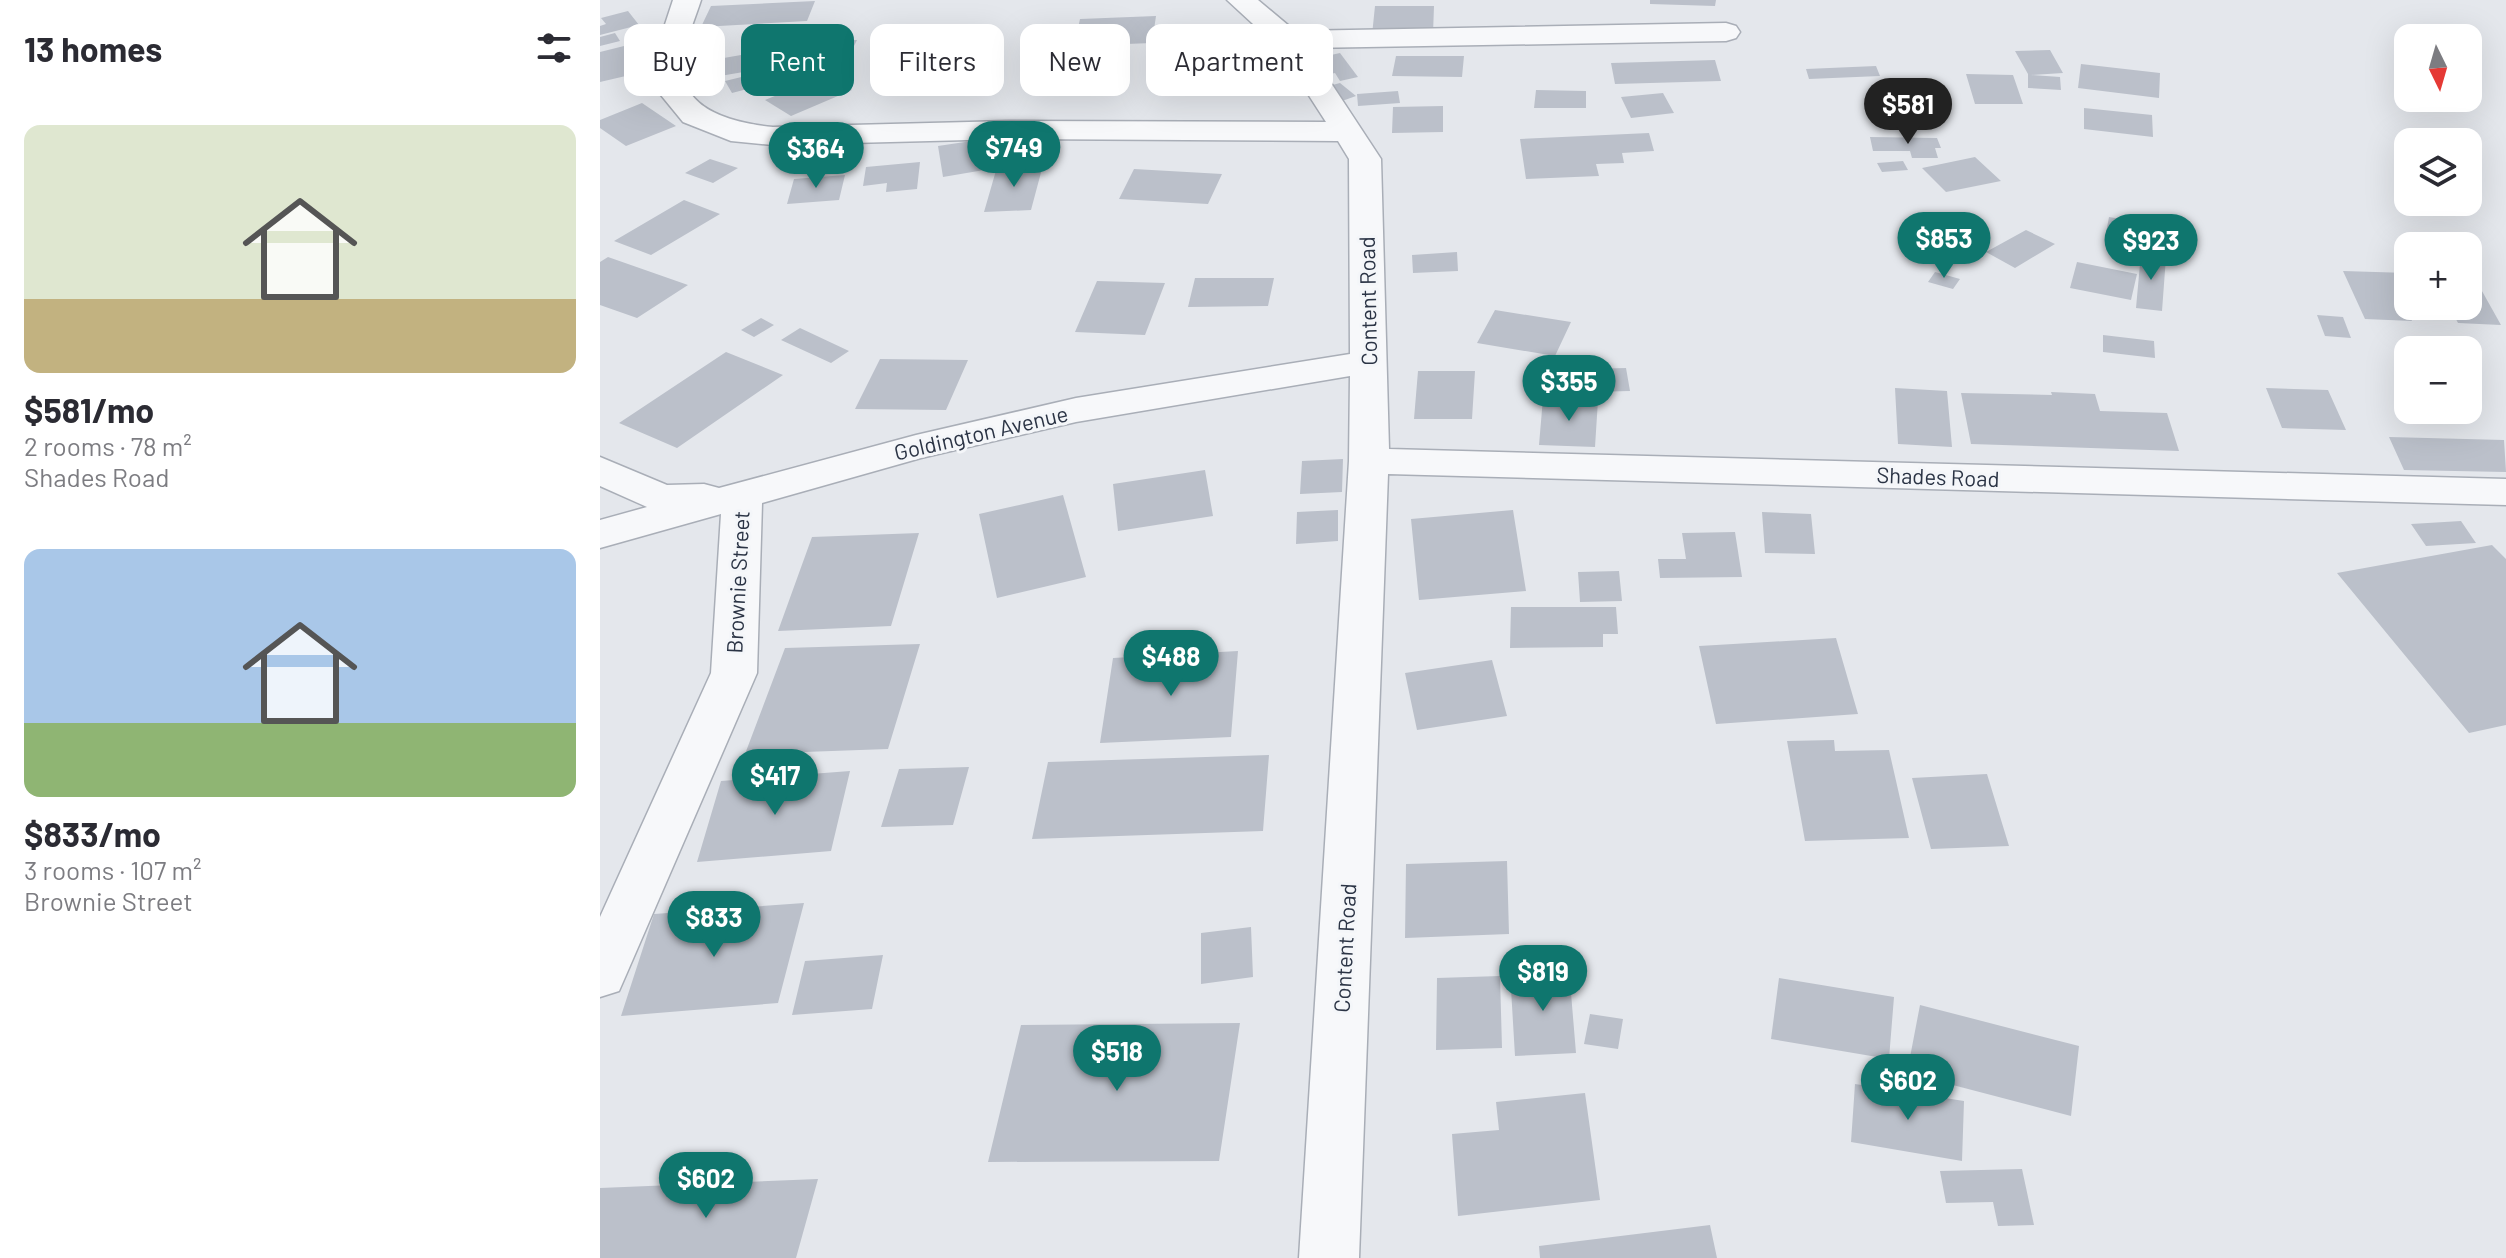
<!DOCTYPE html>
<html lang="en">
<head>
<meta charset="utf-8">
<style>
	:root { --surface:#fff; --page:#f7f7f7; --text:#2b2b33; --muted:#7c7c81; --accent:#0f766e }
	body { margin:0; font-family:Barlow,sans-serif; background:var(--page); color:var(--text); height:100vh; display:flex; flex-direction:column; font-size:30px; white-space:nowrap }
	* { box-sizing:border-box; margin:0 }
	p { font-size:26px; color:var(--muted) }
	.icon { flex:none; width:44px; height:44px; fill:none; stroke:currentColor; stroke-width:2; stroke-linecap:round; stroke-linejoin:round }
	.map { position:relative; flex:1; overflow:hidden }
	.panel { display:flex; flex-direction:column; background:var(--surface); width:600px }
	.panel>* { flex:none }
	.guide { position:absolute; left:24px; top:24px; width:760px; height:72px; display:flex; gap:16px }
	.needle { width:52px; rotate:175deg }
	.tools { position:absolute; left:1794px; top:24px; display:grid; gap:16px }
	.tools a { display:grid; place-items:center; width:88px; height:88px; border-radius:16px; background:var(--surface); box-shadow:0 8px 32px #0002; font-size:40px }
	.price { position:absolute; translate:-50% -68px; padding:0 18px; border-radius:28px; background:var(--accent); color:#fff; font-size:26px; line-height:52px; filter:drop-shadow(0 2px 4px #0008) }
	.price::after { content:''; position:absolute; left:50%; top:48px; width:24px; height:18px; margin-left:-12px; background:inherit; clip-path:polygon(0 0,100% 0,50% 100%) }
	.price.active { background:#222; color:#fff }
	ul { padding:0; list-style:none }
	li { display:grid; align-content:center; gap:16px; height:424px; padding:0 24px }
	li span { display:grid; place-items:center; height:248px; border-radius:16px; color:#555 }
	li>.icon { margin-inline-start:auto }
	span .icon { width:144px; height:144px; fill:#fffc; stroke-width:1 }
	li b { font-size:34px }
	h2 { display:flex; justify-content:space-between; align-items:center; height:96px; padding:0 24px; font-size:34px }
	.pill { padding:0 28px; border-radius:16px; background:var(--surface); box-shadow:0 8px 32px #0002; font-size:28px; line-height:72px }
	.pill.active { background:var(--accent); color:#fff }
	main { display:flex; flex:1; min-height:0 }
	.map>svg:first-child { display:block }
	.building { fill:#bbc0ca }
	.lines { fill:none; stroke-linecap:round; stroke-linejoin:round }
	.minor-casing { stroke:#a9aeb7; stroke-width:3 }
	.minor { fill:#f7f8fa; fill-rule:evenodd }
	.labels { text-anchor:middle; stroke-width:6; stroke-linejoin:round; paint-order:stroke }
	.street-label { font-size:22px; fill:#2b3445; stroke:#f4f6f9 }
</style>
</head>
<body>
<main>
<section class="panel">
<h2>13 homes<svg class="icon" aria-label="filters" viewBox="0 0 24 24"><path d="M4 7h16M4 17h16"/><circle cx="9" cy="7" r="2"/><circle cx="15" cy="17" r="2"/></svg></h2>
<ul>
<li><span style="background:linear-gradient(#dfe7d0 70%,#c2b280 0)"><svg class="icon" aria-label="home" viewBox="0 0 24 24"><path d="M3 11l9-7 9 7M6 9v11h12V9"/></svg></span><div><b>$581/mo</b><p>2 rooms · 78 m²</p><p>Shades Road</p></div></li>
<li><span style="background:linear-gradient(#a9c7e8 70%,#8fb573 0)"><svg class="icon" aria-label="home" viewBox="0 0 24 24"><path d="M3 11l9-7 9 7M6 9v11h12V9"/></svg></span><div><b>$833/mo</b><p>3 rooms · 107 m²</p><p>Brownie Street</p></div></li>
</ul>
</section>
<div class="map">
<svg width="1906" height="1258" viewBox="0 0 1906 1258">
	<rect width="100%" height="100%" fill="#e4e7ec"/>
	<path class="building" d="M1050 0H1116L1115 6 1050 4Z
		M215 1 207 21 101 27 111 6Z
		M775 6H834L833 34 772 35Z
		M28 11 39 25 0 35V26L6 24 1 18Z
		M556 16 552 43 474 46 480 19Z
		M15 33 20 41 0 46V37Z
		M257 40 247 60 186 61 198 41Z
		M32 44 41 61 25 65 30 75 0 82V52Z
		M169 50 172 67 120 76 118 59Z
		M1450 50 1463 73 1431 75 1460 77 1461 90 1428 88V74L1415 51Z
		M740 53 758 77 740 81 735 73 716 77 704 61Z
		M796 56H864L862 77 792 76Z
		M1115 60 1121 81 1015 84 1011 63Z
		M195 64 206 80 154 93 151 88 132 93 125 81Z
		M627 64 620 91 576 92 583 65Z
		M1481 64 1560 73 1559 98 1478 88Z
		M1276 66 1280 76 1209 79 1206 69Z
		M1366 74 1413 75 1423 104H1375Z
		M226 75 252 90 191 116 165 100Z
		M740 83 756 96 742 101 725 87Z
		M936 90 986 91V108H934Z
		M798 91 800 103 758 106 757 94Z
		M1063 93 1074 113 1031 118 1021 97Z
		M42 103 76 126 26 146 0 128V120Z
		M843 106V132L792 133 793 107Z
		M1484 108 1552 115 1553 137 1484 129Z
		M1049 133 1054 151 1022 153 1024 163 996 164 999 176 926 179 920 139Z
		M1270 137 1337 138 1341 148H1335L1338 158H1312L1310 151H1273Z
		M385 139 390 169 343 177 338 146Z
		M254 145 244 166 187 168 198 146Z
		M1375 157 1401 181 1346 192 1322 168Z
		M110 159 138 168 113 183 85 173Z
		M1303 161 1308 170 1282 172 1277 163Z
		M320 162 317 189 286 192 287 183 263 186 266 167Z
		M443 165 431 210 384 212 397 167Z
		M534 169 622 174 608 204 519 199Z
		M245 175 239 200 187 204 194 179Z
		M84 200 120 214 51 255 14 241Z
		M1509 217 1576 228 1572 255 1528 248 1530 237 1506 233Z
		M1426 230 1455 244 1415 268 1386 252Z
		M857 252 858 271 813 273 812 255Z
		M1541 253 1566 257 1562 311 1536 308Z
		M8 257 88 285 37 318 0 305V262Z
		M1477 262 1537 274 1531 300 1470 288Z
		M1743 271 1808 273V303H1803L1812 321 1765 319Z
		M1335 272 1360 279 1353 289 1328 282Z
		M1868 275H1873L1901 325 1858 323 1849 306H1868Z
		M595 278H674L668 306 588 307Z
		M497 281 565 283 545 335 475 332Z
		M895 310 971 322 955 356 877 343Z
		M1717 315 1743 317 1751 338 1725 336Z
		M161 318 174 325 154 337 141 330Z
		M200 328 249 351 231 363 181 340Z
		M1503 335 1554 341 1555 358 1503 352Z
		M126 352 183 375 77 448 19 423Z
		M280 359 368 360 346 410 255 409Z
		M1026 368 1030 391 989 392 986 369Z
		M818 371H875L872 419H814Z
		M1295 388 1347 391 1352 447 1298 444Z
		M1666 388 1728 390 1746 430 1682 428Z
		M1451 392 1495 394 1500 411 1567 413 1579 451 1371 444 1361 393 1452 395Z
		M943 398 998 400 995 447 939 445Z
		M1789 437 1904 440 1906 472 1804 470Z
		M743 459 742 492 700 494 702 461Z
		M605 470 613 516 518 531 513 484Z
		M463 495 486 577 397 598 379 514Z
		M738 510V541L696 544 697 512Z
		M913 510 926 591 819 600 811 519Z
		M1162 512 1211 514 1215 554 1165 553Z
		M1861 521 1876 543 1826 546 1811 524Z
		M1135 532 1142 577 1060 578 1058 559H1086L1082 533Z
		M319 533 291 626 178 631 212 537Z
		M1892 545 1906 559V725L1869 733 1737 573Z
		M1019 571 1022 601 980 602 978 572Z
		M911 607H1016L1018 634H1003V647L910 648Z
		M1236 638 1258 714 1116 724 1099 646Z
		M320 644 288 749 145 754 185 648Z
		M638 651 631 737 500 743 513 658Z
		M892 660 907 716 817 730 805 673Z
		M1234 740 1235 751 1289 750 1309 838 1205 841 1187 741Z
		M669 755 663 831 432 839 448 762Z
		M369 767 353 825 281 827 299 769Z
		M250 771 231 851 97 862 121 781Z
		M1387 774 1409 846 1331 849 1312 778Z
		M907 861 909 934 805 938 806 864Z
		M204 903 178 1003 21 1016 54 914Z
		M651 927 653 977 601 984V933Z
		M283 955 272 1009 192 1015 205 961Z
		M969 969 976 1053 915 1056 910 972Z
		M900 976 902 1048 836 1050 837 978Z
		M1179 978 1294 997 1289 1059 1171 1039Z
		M1320 1005 1479 1046 1471 1116 1307 1073Z
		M990 1014 1023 1019 1018 1049 984 1044Z
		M640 1023 619 1161 388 1162 421 1025Z
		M1255 1084 1364 1101 1362 1161 1251 1142Z
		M985 1093 1000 1200 858 1216 852 1134 899 1130 896 1102Z
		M1422 1169 1434 1225 1398 1226 1393 1202 1346 1203 1340 1171Z
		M218 1179 196 1258H0V1188Z
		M1110 1225 1117 1258H940L939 1246Z"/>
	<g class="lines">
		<g class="minor-casing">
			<path id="minor" d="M73 0H101C95 19 85 41 83 61 78 111 135 123 173 127L408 121 726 122 677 46 627 0H658L695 31 1126 23 1136 26 1140 32 1136 38 1126 41 708 48 781 159 789 449 1906 479V505L788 474 759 1258H699L749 461 750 376 476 422 321 458 162 503 157 673 26 975 19 991 0 997V917L111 673 121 514 0 548V520L47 507 0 486V457L67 485 104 484 119 488 316 435 476 398 750 354 749 159 738 141 408 139 173 145 131 141 83 122 56 89 53 61Z"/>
		</g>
		<use href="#minor" class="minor"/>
	</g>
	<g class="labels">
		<g class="street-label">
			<text transform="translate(768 301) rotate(-91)" y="8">Content Road</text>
			<text transform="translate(381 433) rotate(-13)" y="8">Goldington Avenue</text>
			<text transform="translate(1338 477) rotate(2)" y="8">Shades Road</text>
			<text transform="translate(138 582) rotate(-87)" y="8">Brownie Street</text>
			<text transform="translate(745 948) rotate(-87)" y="8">Content Road</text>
		</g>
	</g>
</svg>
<div class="tools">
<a><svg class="needle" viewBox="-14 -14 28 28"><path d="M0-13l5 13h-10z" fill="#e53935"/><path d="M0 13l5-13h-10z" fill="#7c7c81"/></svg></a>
<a><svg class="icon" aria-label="layers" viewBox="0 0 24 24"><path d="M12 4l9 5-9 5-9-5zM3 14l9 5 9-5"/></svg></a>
<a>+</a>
<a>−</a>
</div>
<b class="price active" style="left:1308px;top:146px">$581</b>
<b class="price" style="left:414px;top:189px">$749</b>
<b class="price" style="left:216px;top:190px">$364</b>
<b class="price" style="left:1344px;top:280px">$853</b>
<b class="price" style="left:1551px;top:282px">$923</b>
<b class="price" style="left:969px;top:423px">$355</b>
<b class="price" style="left:571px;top:698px">$488</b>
<b class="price" style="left:175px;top:817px">$417</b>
<b class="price" style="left:114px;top:959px">$833</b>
<b class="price" style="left:943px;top:1013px">$819</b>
<b class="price" style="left:517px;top:1093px">$518</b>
<b class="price" style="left:1308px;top:1122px">$602</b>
<b class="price" style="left:106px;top:1220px">$602</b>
<div class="guide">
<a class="pill">Buy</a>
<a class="pill active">Rent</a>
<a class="pill">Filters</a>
<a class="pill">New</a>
<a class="pill">Apartment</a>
</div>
</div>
</main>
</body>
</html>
